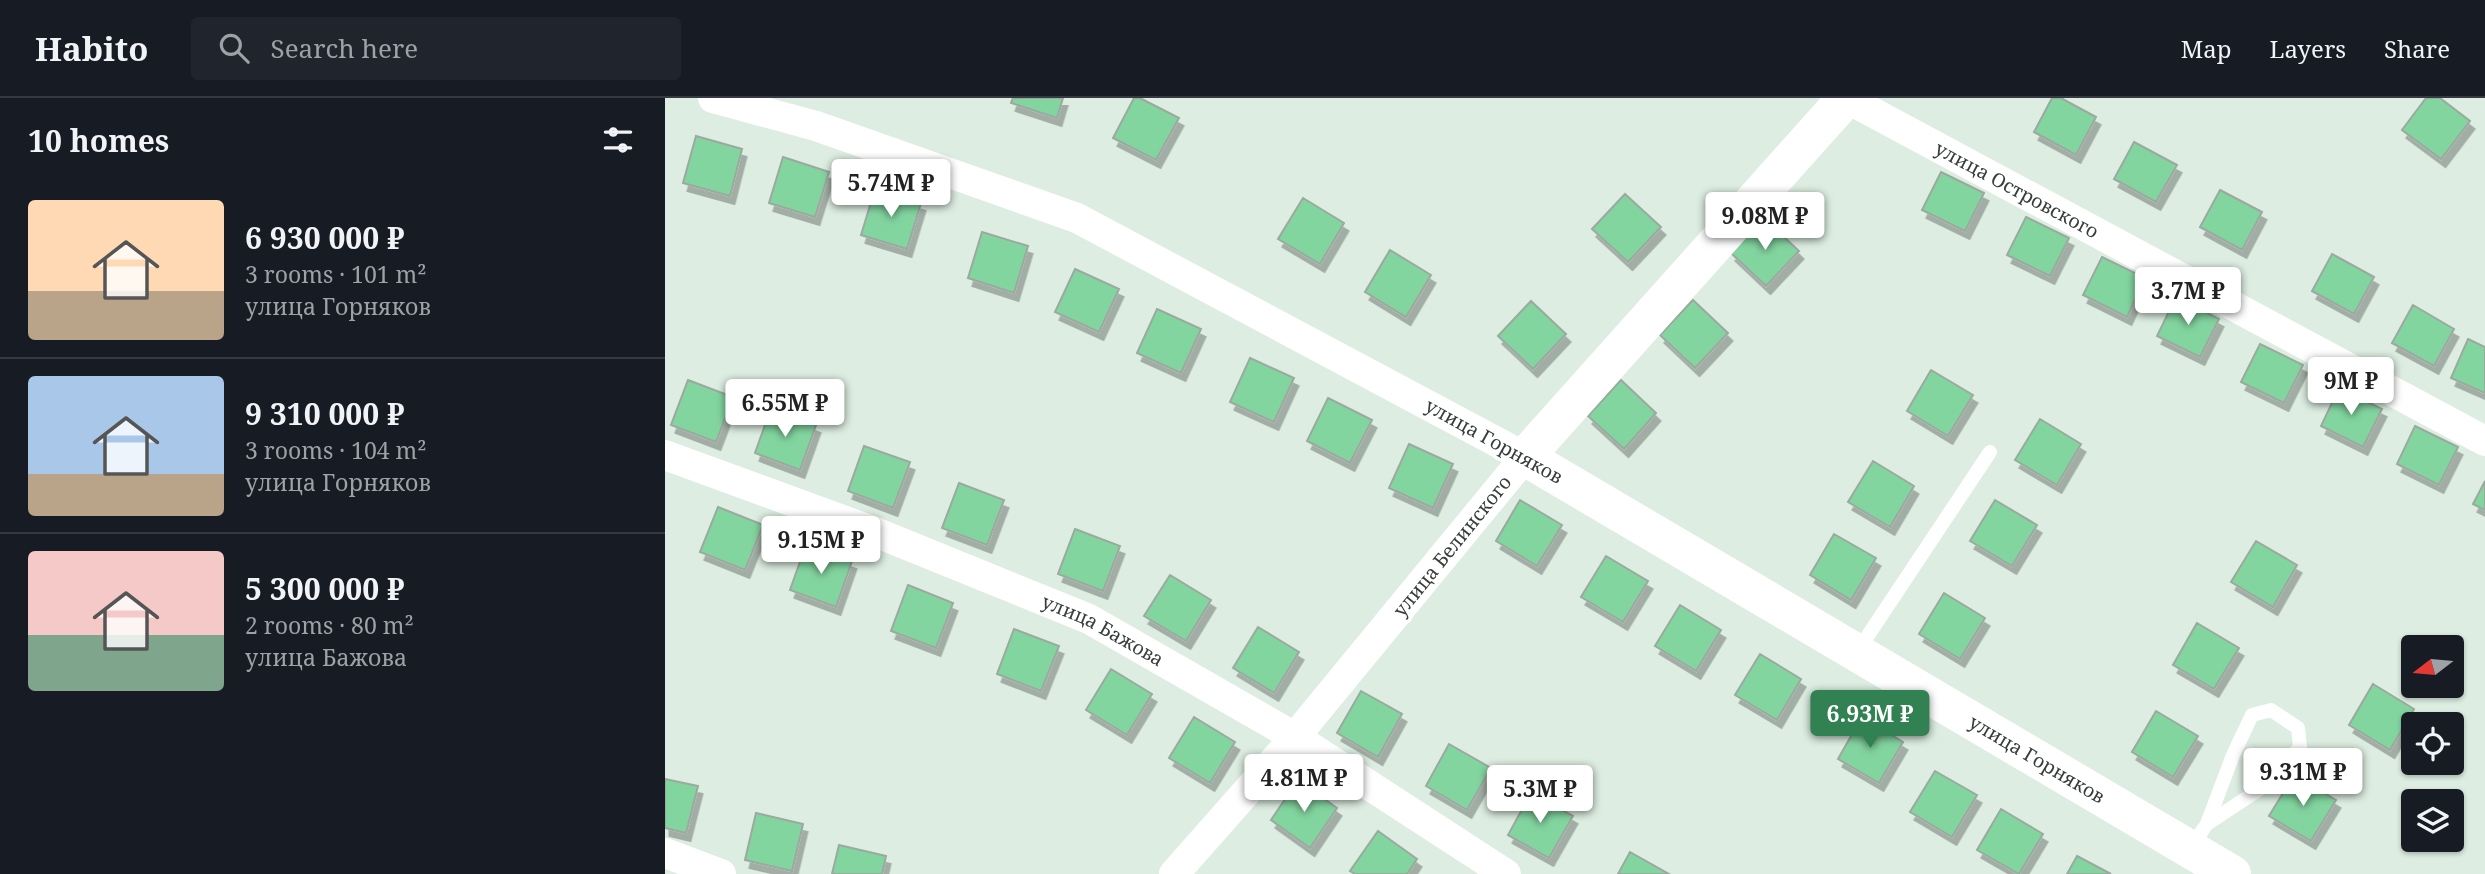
<!DOCTYPE html>
<html lang="en">
<head>
<meta charset="utf-8">
<style>
	:root { --surface:#171b24; --page:#20242c; --text:#f1f3f6; --muted:#9ea1a6; --line:#363941; --accent:#318152 }
	body { margin:0; font-family:"Noto Serif",serif; background:var(--page); color:var(--text); height:100vh; display:flex; flex-direction:column; font-size:26px; white-space:nowrap }
	* { box-sizing:border-box; margin:0 }
	p { font-size:23px; color:var(--muted) }
	.icon { flex:none; width:38px; height:38px; fill:none; stroke:currentColor; stroke-width:2; stroke-linecap:round; stroke-linejoin:round }
	.map { position:relative; flex:1; overflow:hidden }
	.sheet { display:flex; flex-direction:column; background:var(--surface); width:665px }
	.sheet>* { flex:none }
	.needle { width:46px; rotate:254deg }
	.buttons { position:absolute; left:1736px; top:537px; display:grid; gap:14px }
	.buttons a { display:grid; place-items:center; width:63px; height:63px; border-radius:7px; background:var(--surface); box-shadow:0 2px 5px #0004; font-size:35px }
	.price { position:absolute; translate:-50% -60px; padding:0 16px; border-radius:7px; background:#fff; color:#222; font-size:23px; line-height:46px; filter:drop-shadow(0 2px 4px #0008) }
	.price::after { content:''; position:absolute; left:50%; top:42px; width:21px; height:16px; margin-left:-10px; background:inherit; clip-path:polygon(0 0,100% 0,50% 100%) }
	.price.on { background:var(--accent); color:#fff }
	ul { padding:0; list-style:none }
	li { display:flex; align-items:center; gap:21px; height:175px; padding:0 28px }
	li+li { border-top:2px solid var(--line) }
	li span { display:grid; place-items:center; flex:none; width:196px; height:140px; border-radius:7px; color:#555 }
	li>.icon { margin-inline-start:auto }
	span .icon { width:84px; height:84px; fill:#fffc; stroke-width:1 }
	li b { font-size:30px }
	h2 { display:flex; justify-content:space-between; align-items:center; height:84px; padding:0 28px; font-size:30px }
	header { display:flex; align-items:center; gap:42px; box-sizing:border-box; height:98px; padding:0 35px; background:var(--surface); border-bottom:2px solid var(--line) }
	header strong { font-size:33px }
	nav { display:flex; gap:38px; margin-inline-start:auto; font-size:24px }
	.search { width:490px; height:63px; background:var(--page); display:flex; align-items:center; gap:18px; box-sizing:border-box; padding:0 24px; border-radius:7px; color:var(--muted); font-size:26px }
	main { display:flex; flex:1; min-height:0 }
	.map>svg:first-child { display:block }
	.building { fill:#83d5a0; stroke:#9ba99f; stroke-width:2; filter:url(#shadow) }
	.lines { fill:none; stroke-linecap:round; stroke-linejoin:round }
	.lane { stroke:#fff; stroke-width:14 }
	.street { stroke:#fff; stroke-width:30 }
	.secondary { stroke:#fff; stroke-width:38 }
	.labels { text-anchor:middle; stroke-width:7; stroke-linejoin:round; paint-order:stroke }
	.street-label { font-size:19px; fill:#373e39; stroke:#fff }
</style>
</head>
<body>
<header>
<strong>Habito</strong>
<div class="search"><svg class="icon" aria-label="search" viewBox="0 0 24 24"><circle cx="10" cy="10" r="6"/><path d="M15 15l6 6"/></svg>Search here</div>
<nav><a>Map</a><a>Layers</a><a>Share</a></nav>
</header>
<main>
<section class="sheet">
<h2>10 homes<svg class="icon" aria-label="filters" viewBox="0 0 24 24"><path d="M4 7h16M4 17h16"/><circle cx="9" cy="7" r="2"/><circle cx="15" cy="17" r="2"/></svg></h2>
<ul>
<li><span style="background:linear-gradient(#ffd9b3 65%,#b9a48a 0)"><svg class="icon" aria-label="home" viewBox="0 0 24 24"><path d="M3 11l9-7 9 7M6 9v11h12V9"/></svg></span><div><b>6 930 000 ₽</b><p>3 rooms · 101 m²</p><p>улица Горняков</p></div></li>
<li><span style="background:linear-gradient(#a9c7e8 70%,#b9a48a 0)"><svg class="icon" aria-label="home" viewBox="0 0 24 24"><path d="M3 11l9-7 9 7M6 9v11h12V9"/></svg></span><div><b>9 310 000 ₽</b><p>3 rooms · 104 m²</p><p>улица Горняков</p></div></li>
<li><span style="background:linear-gradient(#f6c9c9 60%,#7fa58c 0)"><svg class="icon" aria-label="home" viewBox="0 0 24 24"><path d="M3 11l9-7 9 7M6 9v11h12V9"/></svg></span><div><b>5 300 000 ₽</b><p>2 rooms · 80 m²</p><p>улица Бажова</p></div></li>
</ul>
</section>
<div class="map">
<svg width="1820" height="776" viewBox="0 0 1820 776">
	<defs>
		<filter id="shadow"><feDropShadow dx="4.5" dy="8" stdDeviation="0" flood-color="#0004"/></filter>
	</defs>
	<rect width="100%" height="100%" fill="#ddede1"/>
	<path class="building" d="M348 0H398L392 20 346 5Z
		M469 0H475L514 20 491 62 448 40Z
		M1387 0H1396L1431 19 1411 57 1369 34Z
		M1761 0H1775L1805 23 1776 61 1737 32Z
		M31 38 77 51 65 98 18 85Z
		M1469 44 1512 67 1491 104 1449 81Z
		M118 59 164 74 150 119 104 105Z
		M1276 74 1319 95 1300 133 1257 112Z
		M210 91 256 105 242 151 196 137Z
		M1555 92 1597 114 1577 152 1535 129Z
		M960 96 996 129 963 164 927 131Z
		M638 100 679 125 655 166 613 141Z
		M1361 119 1404 140 1385 178 1342 157Z
		M1099 120 1134 153 1101 188 1066 155Z
		M317 134 363 148 349 195 303 180Z
		M725 152 766 177 741 219 700 194Z
		M1667 156 1709 179 1689 216 1647 193Z
		M1437 159 1480 180 1462 219 1418 197Z
		M410 171 454 191 434 234 390 214Z
		M1511 199 1554 221 1535 259 1492 238Z
		M1028 202 1063 235 1030 270 995 237Z
		M866 203 901 236 868 271 833 238Z
		M1748 207 1789 231 1769 268 1727 245Z
		M492 211 536 231 516 275 472 255Z
		M1803 241 1820 249V295L1786 280Z
		M1595 246 1638 267 1619 305 1576 284Z
		M585 260 629 280 609 324 565 304Z
		M1266 272 1308 297 1283 338 1242 313Z
		M23 282 68 299 51 344 6 327Z
		M956 282 991 315 959 351 923 318Z
		M1674 290 1717 311 1698 349 1656 328Z
		M663 300 707 322 685 365 642 343Z
		M106 310 151 327 135 372 90 355Z
		M1375 321 1416 346 1392 387 1350 362Z
		M1750 328 1793 349 1774 387 1732 366Z
		M744 346 788 366 768 410 724 390Z
		M199 348 245 364 228 410 183 393Z
		M1208 363 1249 388 1225 429 1183 404Z
		M1820 383V412L1808 406Z
		M294 385 339 402 322 447 277 430Z
		M855 402 897 427 872 468 831 443Z
		M1330 402 1372 427 1347 468 1305 443Z
		M53 409 98 427 80 472 35 454Z
		M410 431 455 448 438 493 393 476Z
		M1169 436 1211 460 1186 502 1145 477Z
		M1591 443 1632 467 1608 509 1566 484Z
		M141 447 187 463 171 509 125 492Z
		M941 458 983 483 958 524 916 499Z
		M505 477 546 502 521 543 479 518Z
		M243 487 288 505 271 550 226 533Z
		M1279 495 1320 520 1295 561 1254 536Z
		M1015 507 1056 532 1031 573 990 548Z
		M1532 525 1574 550 1549 591 1508 567Z
		M593 529 634 554 609 595 568 570Z
		M349 531 394 548 376 593 332 576Z
		M1095 556 1136 581 1112 622 1070 597Z
		M446 571 487 596 462 637 421 612Z
		M1708 586 1749 611 1725 652 1684 627Z
		M696 593 737 616 713 659 672 635Z
		M1491 613 1533 638 1508 679 1467 654Z
		M529 619 570 644 545 685 504 660Z
		M1197 619 1238 644 1214 685 1173 661Z
		M784 646 826 670 802 712 761 688Z
		M1270 673 1312 697 1287 739 1245 714Z
		M1629 677 1671 702 1646 743 1604 718Z
		M0 681 33 688 21 735 0 730Z
		M633 682 672 710 645 750 606 722Z
		M866 695 908 718 884 760 843 737Z
		M1336 711 1378 736 1354 776 1312 752Z
		M91 715 138 726 127 773 80 762Z
		M713 733 752 761 742 776H690L685 773Z
		M174 747 221 758 217 776H167Z
		M965 754 1004 776H953Z
		M1412 758 1446 776H1402Z"/>
	<g class="lines">
		<path class="lane" d="M1192 554 1325 354
			M1525 750 1542 726 1568 657 1587 617 1606 612 1633 630 1635 649 1604 685 1542 726"/>
		<g class="street">
			<path d="M48 0 151 28 412 120 860 359 630 639 509 776"/>
			<path id="s1" d="M1181 0 1820 343"/>
			<path id="s2" d="M0 357 205 432 424 521 630 639 841 776"/>
			<path d="M0 755 56 776"/>
		</g>
		<path class="secondary" id="s3" d="M1181 0 860 359 1567 776"/>
	</g>
	<g class="labels">
		<g class="street-label">
			<text dy="7" stroke="none"><textPath href="#s1" startOffset="194">улица Островского</textPath></text>
			<text transform="translate(829 343) rotate(29)" y="7">улица Горняков</text>
			<text transform="translate(787 448) rotate(-51)" y="7">улица Белинского</text>
			<text dy="7" stroke="none"><textPath href="#s2" startOffset="472">улица Бажова</textPath></text>
			<text dy="7" stroke="none"><textPath href="#s3" startOffset="1076">улица Горняков</textPath></text>
		</g>
	</g>
</svg>
<div class="buttons">
<a><svg class="needle" viewBox="-14 -14 28 28"><path d="M0-13l5 13h-10z" fill="#e53935"/><path d="M0 13l5-13h-10z" fill="#9ea1a6"/></svg></a>
<a><svg class="icon" aria-label="locate" viewBox="0 0 24 24"><circle cx="12" cy="12" r="6"/><path d="M12 2v4M12 18v4M2 12h4M18 12h4"/></svg></a>
<a><svg class="icon" aria-label="layers" viewBox="0 0 24 24"><path d="M12 4l9 5-9 5-9-5zM3 14l9 5 9-5"/></svg></a>
</div>
<b class="price" style="left:226px;top:121px">5.74M ₽</b>
<b class="price" style="left:1100px;top:154px">9.08M ₽</b>
<b class="price" style="left:1523px;top:229px">3.7M ₽</b>
<b class="price" style="left:1686px;top:319px">9M ₽</b>
<b class="price" style="left:120px;top:341px">6.55M ₽</b>
<b class="price" style="left:156px;top:478px">9.15M ₽</b>
<b class="price on" style="left:1205px;top:652px">6.93M ₽</b>
<b class="price" style="left:1638px;top:710px">9.31M ₽</b>
<b class="price" style="left:639px;top:716px">4.81M ₽</b>
<b class="price" style="left:875px;top:727px">5.3M ₽</b>
</div>
</main>
</body>
</html>
